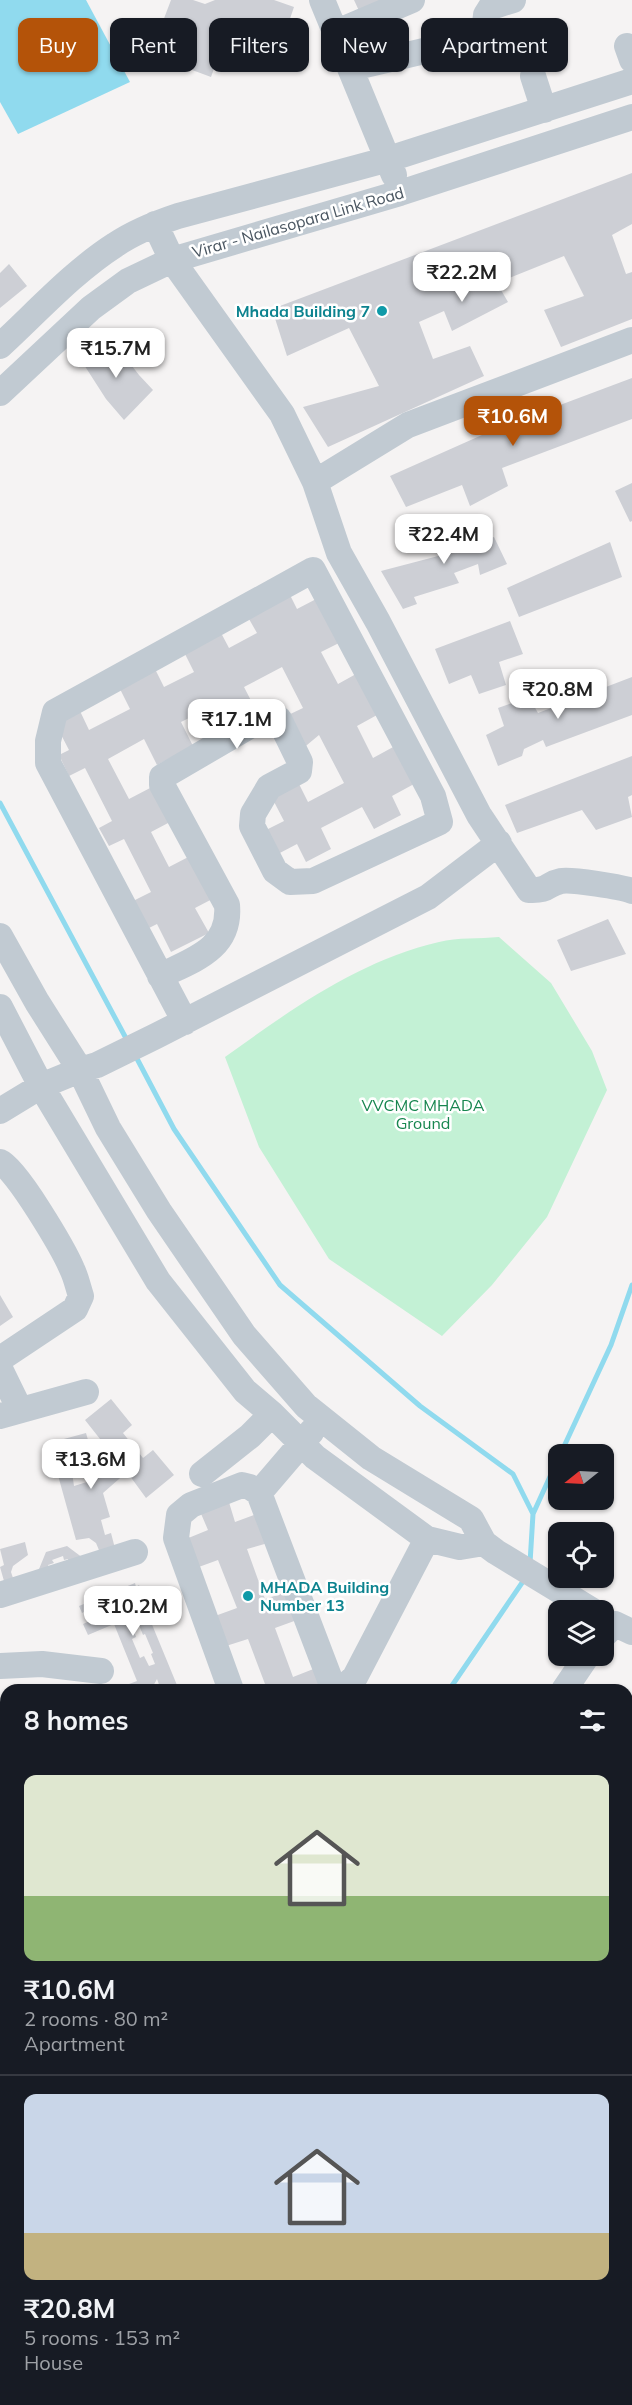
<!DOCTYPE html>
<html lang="en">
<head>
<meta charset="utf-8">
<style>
	:root { --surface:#171b24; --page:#20242c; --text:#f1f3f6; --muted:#9ea1a6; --line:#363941; --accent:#b45309 }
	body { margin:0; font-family:Mulish,sans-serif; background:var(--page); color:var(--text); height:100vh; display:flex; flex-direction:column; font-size:22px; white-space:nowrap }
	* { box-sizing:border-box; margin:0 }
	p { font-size:20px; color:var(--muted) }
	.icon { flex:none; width:33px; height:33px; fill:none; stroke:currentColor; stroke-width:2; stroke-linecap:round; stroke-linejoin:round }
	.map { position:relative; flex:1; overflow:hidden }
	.drawer { position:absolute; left:0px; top:1684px; width:633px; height:722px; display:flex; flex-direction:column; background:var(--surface); border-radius:18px 18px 0 0; box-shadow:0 2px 4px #0004 }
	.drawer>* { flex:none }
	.top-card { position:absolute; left:18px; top:18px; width:597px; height:54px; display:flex; gap:12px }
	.needle { width:39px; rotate:252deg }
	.fabs { position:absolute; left:548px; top:1444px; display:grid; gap:12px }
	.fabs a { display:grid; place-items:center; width:66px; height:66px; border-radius:12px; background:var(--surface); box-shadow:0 2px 4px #0004; font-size:30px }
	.price { position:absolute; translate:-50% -51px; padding:0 14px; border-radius:12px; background:#fff; color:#222; font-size:20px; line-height:39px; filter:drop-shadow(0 2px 3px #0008) }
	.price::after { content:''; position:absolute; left:50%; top:36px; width:18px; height:14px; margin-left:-9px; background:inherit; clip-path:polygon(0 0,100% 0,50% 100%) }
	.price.on { background:var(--accent); color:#fff }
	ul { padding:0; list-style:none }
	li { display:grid; align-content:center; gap:12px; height:318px; padding:0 24px }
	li+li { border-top:2px solid var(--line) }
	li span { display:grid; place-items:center; height:186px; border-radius:12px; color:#555 }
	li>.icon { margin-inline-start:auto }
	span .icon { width:108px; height:108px; fill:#fffc; stroke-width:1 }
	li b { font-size:26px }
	h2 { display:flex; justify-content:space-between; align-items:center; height:72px; padding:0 24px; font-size:26px }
	.pill { padding:0 21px; border-radius:12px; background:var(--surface); box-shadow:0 2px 4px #0004; font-size:21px; line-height:54px }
	.pill.on { background:var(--accent); color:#fff }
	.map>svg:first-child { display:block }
	.green { fill:#c3f1d5 }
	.water { fill:#90daee }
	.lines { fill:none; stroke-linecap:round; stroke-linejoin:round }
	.stream { stroke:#90daee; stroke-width:5 }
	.building { fill:#cdcfd5; fill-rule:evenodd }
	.minor { stroke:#c1cad2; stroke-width:26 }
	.major { stroke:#b3c2d1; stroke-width:33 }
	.culture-dot { fill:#0f9aa8; stroke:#fff; stroke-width:2 }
	.labels { text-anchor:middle; stroke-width:5; stroke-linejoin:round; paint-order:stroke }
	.street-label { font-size:16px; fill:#4a5661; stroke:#fff }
	.culture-label { font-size:16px; font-weight:bold; fill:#0d838f; stroke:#fff; text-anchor:end }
	.park-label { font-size:16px; fill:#17864f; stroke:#fff }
</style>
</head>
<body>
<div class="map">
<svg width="632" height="2405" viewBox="0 0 632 2405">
	<rect width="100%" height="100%" fill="#f5f3f3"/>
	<path class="green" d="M499 937 551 983 592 1051 607 1090 547 1217 492 1285 442 1336 329 1259 259 1147 225 1057C292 1009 358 961 439 942 458 937 479 939 499 937Z"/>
	<path class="water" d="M0 0H86L130 82 18 134 0 102Z"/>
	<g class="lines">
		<path class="stream" d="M0 803 128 1042
			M134 1053 174 1129 280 1285 420 1406 513 1474 533 1514 530 1563
			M560 1455 611 1345 632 1285
			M533 1514 558 1459
			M449 1690 526 1577
			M110 2405 113 2400"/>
	</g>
	<path class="building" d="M171 0H193L205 4 215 0H274L294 7 281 45 250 34 222 46 211 77 176 64 186 38 160 29Z
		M354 0H389L360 13Z
		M632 173V224L612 235 626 274 632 272V319L561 347 544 310 584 296 564 256 497 283 508 302 452 331 444 311 419 322 433 359 470 346 484 376 328 447 303 407 379 386 349 328 287 356 272 309Z
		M9 264 27 286 0 308V273Z
		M115 344 139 375 153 390 124 420 106 399 79 357 93 347 100 354Z
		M632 378V419L502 468 508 486 470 506 462 485 406 507 390 476 491 431Z
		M632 483V521L630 522 615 491Z
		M465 523 475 543 494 537 507 564 480 575 478 564 454 573 459 583 414 597 417 604 403 609 381 571 442 555 435 534Z
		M610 542 622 577 519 617 507 588Z
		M286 587 297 609 320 597 343 641 321 652 338 684 356 674 377 715 357 726 373 758 395 746 414 784 392 796 401 815 374 829 362 807 321 828 331 849 306 862 297 844 276 855 264 831 284 821 270 794 297 780 308 802 344 783 319 735 301 750 284 717 303 708 282 667 244 687 259 716 225 734 211 707 181 722 193 746 157 765 144 739 108 759 129 799 152 787 170 822 151 832 169 867 196 853 218 896 195 908 209 933 171 952 157 924 145 930 131 902 151 892 124 839 109 846 99 828 112 821 85 768 69 776 59 755 69 750 55 723 80 711 89 730 130 709 118 685 154 667 164 687 194 672 183 650 220 631 229 648 257 633 245 612Z
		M510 621 523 654 499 662 506 685 479 694 471 675 449 684 435 649Z
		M632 677V715L546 747 543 740 524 749 522 756 498 766 486 735 504 726 498 708 529 697 538 713Z
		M632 756V795L628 797 632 817 596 830 582 810 517 833 505 805Z
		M608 919 626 954 571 971 557 940Z
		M0 1295 13 1317 0 1326Z
		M111 1399 132 1425 123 1433 143 1458 153 1450 174 1475 146 1498 127 1472 103 1493 110 1517 101 1520 105 1535 111 1533 117 1556 6 1588 0 1567 4 1565 0 1549 25 1542 28 1555 13 1566 11 1572 13 1578 37 1574 46 1552 67 1546 83 1558 101 1555 96 1543 89 1538 76 1540 49 1443 86 1433 92 1454 104 1444 85 1420ZM80 1470 81 1476 85 1475 87 1482 74 1486 72 1472ZM63 1556 64 1560 68 1559 69 1565 50 1571 48 1565 54 1563 52 1560Z
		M228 1499 235 1522 257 1514 268 1543 247 1549 265 1599 287 1592 297 1620 275 1628 293 1677 316 1668 324 1690H249L265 1684 248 1639 226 1646 215 1616 237 1608 218 1560 196 1568 186 1539 208 1530 199 1509Z
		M135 1583 136 1587 139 1585 143 1594 139 1593 136 1587 129 1590 139 1593 179 1690H161L157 1679 151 1690H113L137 1681 114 1624 88 1635 83 1624 94 1619 90 1609 82 1613 79 1606ZM139 1625 143 1635 145 1634 153 1653 151 1654 155 1664 149 1666 144 1656 140 1658 132 1639 136 1637 133 1628Z
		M0 2055 6 2067V2104L0 2107Z
		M632 2069V2110H627V2070Z
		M0 2203 6 2207V2246L3 2244 0 2247Z
		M632 2261V2296L627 2297V2262Z
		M0 2293 6 2298V2364L0 2360Z"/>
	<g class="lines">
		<path class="minor" d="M322 0 394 175
			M337 32 412 0
			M627 46 632 60
			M352 68 475 39 484 32 486 15 491 7 513 0
			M533 76 544 110
			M155 224 172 260 282 414 315 482 339 553 378 622 479 815 529 890C550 891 546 884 561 881 571 879 622 887 632 891
			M0 346C37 312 73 272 115 245 134 232 157 223 178 216L389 159 632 81
			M0 393 91 308 128 281 172 260 400 193 632 117
			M315 482 408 425 632 340
			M0 936 37 1002 80 1070 108 1128 159 1211 244 1335 306 1406 371 1458 471 1519 484 1543 496 1552 593 1611
			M160 976C193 960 231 949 227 905L162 785V777L270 714 279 719 300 762 299 771 269 787 253 814 252 826 275 871 290 882 313 881 440 822 433 796 313 570 55 712 48 741V763L185 1022
			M0 1007 41 1086 158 1281 245 1391 272 1414 315 1457 427 1539 460 1547 484 1543
			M0 1111 41 1086 80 1070 97 1065 156 1036 428 897 499 843
			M0 1162C16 1168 64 1250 72 1269 76 1277 78 1287 81 1296L75 1309 0 1359
			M0 1369 20 1410
			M0 1416 86 1392
			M202 1474 250 1436 272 1414
			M259 1493 312 1431
			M0 1595 135 1552
			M603 1636 615 1624 632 1632
			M0 1666 42 1664 101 1671
			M231 1690 176 1538 179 1515 191 1505 242 1485 250 1487 259 1493 334 1690
			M341 1690 355 1677 427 1539
			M564 1690 587 1656
			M0 1770 4 1768 6 1770
			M0 1973 6 1969
			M627 2011 632 2010
			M627 2057 632 2055
			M627 2121 632 2120
			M627 2177 632 2209
			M0 2192 6 2194
			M627 2258 632 2257
			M627 2314 632 2313
			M184 2405 187 2400
			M465 2405 470 2400"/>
		<path class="major" d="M0 2402 4 2405"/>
	</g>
	<g class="culture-dot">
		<circle cx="382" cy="311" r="6"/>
		<circle cx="248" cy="1596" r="6"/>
	</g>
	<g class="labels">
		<g class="street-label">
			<text transform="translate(298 222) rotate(-16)" y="6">Virar - Nailasopara Link Road</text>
		</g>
		<g class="culture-label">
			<text x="370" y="317">Mhada Building 7</text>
			<text x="260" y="1593" text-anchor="start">MHADA Building<tspan x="260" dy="18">Number 13</tspan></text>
		</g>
		<g class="park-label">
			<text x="423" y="1111">VVCMC MHADA<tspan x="423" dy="18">Ground</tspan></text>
		</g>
	</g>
</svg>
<div class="fabs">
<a><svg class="needle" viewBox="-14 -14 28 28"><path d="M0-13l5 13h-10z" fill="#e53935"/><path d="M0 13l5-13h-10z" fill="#9ea1a6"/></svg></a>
<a><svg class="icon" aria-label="locate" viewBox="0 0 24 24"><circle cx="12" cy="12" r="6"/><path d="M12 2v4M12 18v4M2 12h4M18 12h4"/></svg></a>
<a><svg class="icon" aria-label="layers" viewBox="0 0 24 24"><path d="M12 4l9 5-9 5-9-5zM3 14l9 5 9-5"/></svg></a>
</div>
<b class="price" style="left:462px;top:303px">₹22.2M</b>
<b class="price" style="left:116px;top:379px">₹15.7M</b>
<b class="price on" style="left:513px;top:447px">₹10.6M</b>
<b class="price" style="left:444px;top:565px">₹22.4M</b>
<b class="price" style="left:558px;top:720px">₹20.8M</b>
<b class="price" style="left:237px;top:750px">₹17.1M</b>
<b class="price" style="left:91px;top:1490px">₹13.6M</b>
<b class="price" style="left:133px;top:1637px">₹10.2M</b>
<div class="top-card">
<a class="pill on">Buy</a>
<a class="pill">Rent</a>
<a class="pill">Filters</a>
<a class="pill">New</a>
<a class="pill">Apartment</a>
</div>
<section class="drawer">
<h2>8 homes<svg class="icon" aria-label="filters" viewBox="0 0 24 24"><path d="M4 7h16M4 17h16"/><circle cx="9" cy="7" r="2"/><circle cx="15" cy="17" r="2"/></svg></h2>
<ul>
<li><span style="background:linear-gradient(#dfe7d0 65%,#8fb573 0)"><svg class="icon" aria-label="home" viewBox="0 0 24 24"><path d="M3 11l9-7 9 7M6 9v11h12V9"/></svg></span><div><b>₹10.6M</b><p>2 rooms · 80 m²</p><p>Apartment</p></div></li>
<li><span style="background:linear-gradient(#c9d6e8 75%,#c2b280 0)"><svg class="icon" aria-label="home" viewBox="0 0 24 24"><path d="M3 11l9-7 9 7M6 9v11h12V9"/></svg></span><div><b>₹20.8M</b><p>5 rooms · 153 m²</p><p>House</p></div></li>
</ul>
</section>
</div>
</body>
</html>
